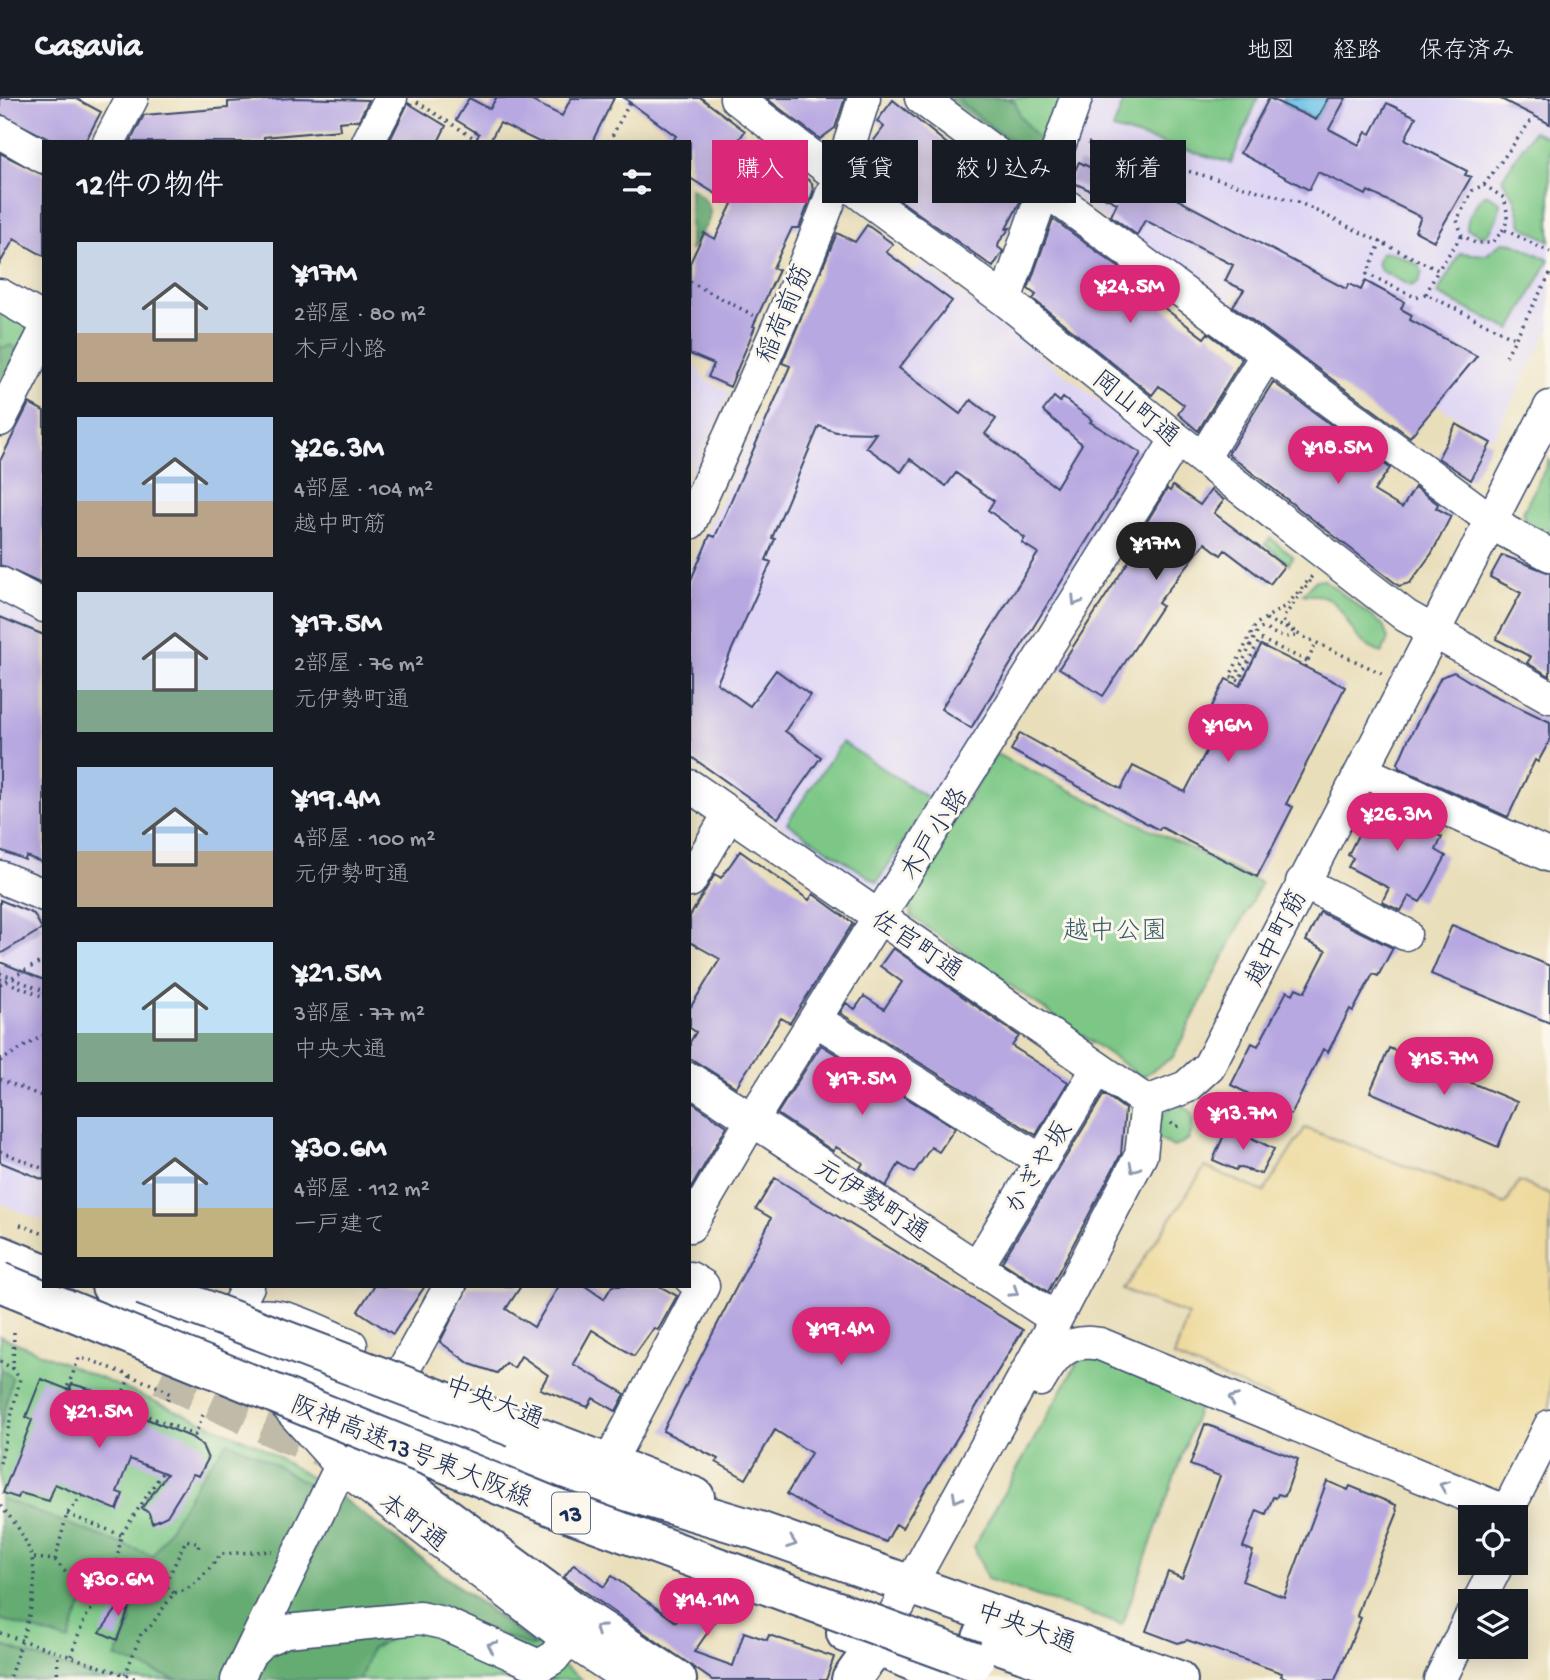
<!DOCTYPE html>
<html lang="ja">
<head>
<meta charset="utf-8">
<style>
	:root { --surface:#171b24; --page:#242831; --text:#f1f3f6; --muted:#9ea1a6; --line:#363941; --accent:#db2777 }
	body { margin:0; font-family:"Gochi Hand","Klee One",sans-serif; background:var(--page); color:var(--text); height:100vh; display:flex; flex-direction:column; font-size:26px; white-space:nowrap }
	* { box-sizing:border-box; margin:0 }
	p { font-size:23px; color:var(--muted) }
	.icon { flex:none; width:38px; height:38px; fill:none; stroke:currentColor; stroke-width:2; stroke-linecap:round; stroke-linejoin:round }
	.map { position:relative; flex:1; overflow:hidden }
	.side { position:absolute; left:42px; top:42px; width:649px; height:1148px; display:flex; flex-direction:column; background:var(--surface); border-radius:0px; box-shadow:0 4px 18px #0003 }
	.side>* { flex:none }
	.banner { position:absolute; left:712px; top:42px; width:665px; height:63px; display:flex; gap:14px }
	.buttons { position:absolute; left:1458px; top:1407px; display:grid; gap:14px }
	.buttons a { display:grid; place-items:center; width:70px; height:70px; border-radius:0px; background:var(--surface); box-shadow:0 4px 18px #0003; font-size:35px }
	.price { position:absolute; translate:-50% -60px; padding:0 16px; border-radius:24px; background:var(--accent); color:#fff; font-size:23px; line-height:46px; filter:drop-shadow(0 2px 4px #0008) }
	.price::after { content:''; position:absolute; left:50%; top:42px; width:21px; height:16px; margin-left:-10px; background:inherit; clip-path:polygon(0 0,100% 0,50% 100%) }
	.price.current { background:#222; color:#fff }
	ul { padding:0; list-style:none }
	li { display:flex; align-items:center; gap:21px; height:175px; padding:0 35px }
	li span { display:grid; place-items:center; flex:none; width:196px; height:140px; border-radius:0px; color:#555 }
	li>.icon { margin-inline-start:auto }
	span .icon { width:84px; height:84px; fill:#fffc; stroke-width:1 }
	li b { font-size:30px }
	h2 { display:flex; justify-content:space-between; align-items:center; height:84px; padding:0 35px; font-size:30px }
	.pill { padding:0 24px; border-radius:0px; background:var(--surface); box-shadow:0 4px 18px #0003; font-size:24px; line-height:63px }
	.pill.current { background:var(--accent); color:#fff }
	header { display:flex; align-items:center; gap:42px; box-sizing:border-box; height:98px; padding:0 35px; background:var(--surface); border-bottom:2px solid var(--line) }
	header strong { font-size:33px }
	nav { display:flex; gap:38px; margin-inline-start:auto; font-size:24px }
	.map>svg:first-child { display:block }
	.built { fill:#ded5f5 }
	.green { fill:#7cc785; stroke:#4c7b72; stroke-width:2 }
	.forest { fill:#65ac72; stroke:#406e68; stroke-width:2 }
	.sand { fill:#eeda9e; stroke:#84847e; stroke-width:2 }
	.water { fill:#6ac2e7; stroke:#4278a2; stroke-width:2 }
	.building { fill:#b8a8e1 }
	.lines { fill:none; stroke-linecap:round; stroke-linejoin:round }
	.highway-tunnel { stroke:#c0bba8; stroke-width:38; stroke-dasharray:38 19; stroke-linecap:butt }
	.minor-casing { stroke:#3a496c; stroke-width:35 }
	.major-casing { stroke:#3a496c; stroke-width:42 }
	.highway-casing { stroke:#3a496c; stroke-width:42 }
	.path { stroke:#3a496c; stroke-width:3.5; stroke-dasharray:2 5; stroke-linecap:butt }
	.minor { stroke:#fff; stroke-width:32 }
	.major { stroke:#fff; stroke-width:38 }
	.highway { stroke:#fff; stroke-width:38 }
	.highway-bridge-casing { stroke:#3a496c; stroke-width:42; stroke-linecap:butt }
	.path-bridge { stroke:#3a496c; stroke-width:3.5; stroke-dasharray:2 5; stroke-linecap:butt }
	.highway-bridge { stroke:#fff; stroke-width:38 }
	.oneway { stroke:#8d97ae }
	.labels { text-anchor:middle; stroke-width:6; stroke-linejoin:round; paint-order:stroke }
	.shield { fill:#fbf7ec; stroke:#5e6b89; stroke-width:2 }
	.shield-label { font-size:24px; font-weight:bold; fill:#1b2f5e }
	.street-label { font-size:26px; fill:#1b2f5e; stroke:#fbf7ec }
	.park-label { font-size:26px; fill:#385d6a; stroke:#fbf7ec }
</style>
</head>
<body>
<header>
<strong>Casavia</strong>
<nav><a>地図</a><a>経路</a><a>保存済み</a></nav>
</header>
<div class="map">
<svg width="1550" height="1582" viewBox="0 0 1550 1582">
	<rect width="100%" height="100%" fill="#fbf7ec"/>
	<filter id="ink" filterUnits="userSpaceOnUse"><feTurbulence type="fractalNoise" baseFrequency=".0143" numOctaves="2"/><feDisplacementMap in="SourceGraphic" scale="14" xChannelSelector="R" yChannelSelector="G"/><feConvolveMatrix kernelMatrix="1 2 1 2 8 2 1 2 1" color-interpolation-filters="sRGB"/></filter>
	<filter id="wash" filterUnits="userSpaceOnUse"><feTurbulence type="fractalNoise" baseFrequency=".00686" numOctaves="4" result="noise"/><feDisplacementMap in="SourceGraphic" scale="28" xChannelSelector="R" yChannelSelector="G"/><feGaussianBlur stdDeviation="1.57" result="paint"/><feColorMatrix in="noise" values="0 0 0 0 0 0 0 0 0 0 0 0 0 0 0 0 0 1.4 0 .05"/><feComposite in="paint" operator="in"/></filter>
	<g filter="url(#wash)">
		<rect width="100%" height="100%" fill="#e9deba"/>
		<path class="built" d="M1091 0H1550V230L1493 341 1387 276 1236 194 1225 210 1065 92 1061 79Z
			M921 164 1149 342 1148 351 883 788 871 792 690 663V469L779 277 823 293Z
			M690 258 705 282 730 293 690 381Z
			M0 499 44 520V1123L0 1105Z"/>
		<path class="green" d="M948 0H1064L1042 58 1031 61Z
			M1125 0H1258L1231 65 1113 31Z
			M1533 33 1550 40V143L1522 128 1515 101 1502 81Z
			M1486 96 1500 104C1500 115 1493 134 1483 138L1467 131C1466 120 1477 102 1486 96Z
			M1503 144 1514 145 1549 162 1511 232 1437 196 1460 155 1486 157Z
			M1390 154 1419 167 1422 174 1418 185 1410 188 1380 172 1377 165 1381 155Z
			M0 208 37 229 0 299Z
			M1550 361V437L1526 425 1523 414Z
			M1270 440 1293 458 1289 466 1265 446Z
			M1323 481 1383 527 1388 541 1382 555C1344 542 1352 512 1325 499 1318 496 1310 498 1303 496L1316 482Z
			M842 644 931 702 877 784 787 725Z
			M996 656 1261 785 1173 959 1142 979 912 819 908 799Z
			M1175 1006C1196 1008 1195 1026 1189 1041L1174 1049 1156 1040C1156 1024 1162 1015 1175 1006Z
			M0 1238 258 1347 329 1391 583 1582H0Z
			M1100 1256 1203 1298 1122 1527 987 1481 974 1448 1081 1258Z"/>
		<path class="forest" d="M955 0H1007L1015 4 1020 18 1041 45 1033 54 1000 35Z
			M690 89C726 115 706 123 690 153Z
			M12 247 18 253 0 291V250Z
			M0 1271 12 1279 0 1333Z
			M228 1344 254 1355 316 1391 224 1582H176L116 1559 132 1522C125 1508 96 1487 83 1507 76 1517 73 1532 69 1543L0 1521V1400L153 1458 200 1379Z
			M339 1398 534 1547 533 1549 457 1520 282 1521Z
			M386 1535 389 1542 371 1551 360 1582H246L271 1551Z
			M0 1547 89 1577 96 1582H0Z"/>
		<path class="sand" d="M1305 1030 1506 1106 1519 1083 1550 1097V1310L1510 1389 1493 1394 1174 1259 1188 1217 1123 1192 1205 1069 1264 1094Z"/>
		<path class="water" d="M1284 0H1328L1316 22 1282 4Z"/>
		<g id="blocks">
			<path class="building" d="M0 0H75L101 14 85 44H54L0 16Z
				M293 0 369 2 359 22 339 24 340 32 264 39V44H130L144 17 228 10V4Z
				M469 0 490 11 496 0H526L562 18 571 0H614L592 44H539L500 25 489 44H475L479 36 456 22Z
				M624 0H701L745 33 738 43 773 65 777 61 788 70 789 67 812 85 813 94 799 130H792L773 170 779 172 753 228 755 229 730 289 708 279 714 266 690 256V165L704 135 715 141 732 106 690 80V44H672L676 38Z
				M766 0H845L835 30 820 41Z
				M1269 0 1316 22 1328 0H1346L1329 31 1359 47 1366 34 1371 36 1387 5 1416 19 1405 41 1467 73 1465 77 1471 79 1434 143 1415 133 1421 119 1368 93 1366 97 1318 74 1309 92 1240 55Z
				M1499 0H1550V26Z
				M893 2 967 62 969 59 1019 95 1016 99 1021 102 1006 131 1010 130 999 144 998 149 1003 153 993 169 898 101 901 97 872 75 878 66 870 60 875 53 869 49 884 29 877 23Z
				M408 5 446 28 438 44H389Z
				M0 55 44 77V158L14 141 0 165Z
				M1079 64 1130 89 1133 85 1138 87 1141 82 1346 191 1349 186 1361 192 1365 183 1404 204 1401 211 1412 217 1410 222 1477 258 1410 339 1233 208 1244 192 1225 183 1233 167 1145 122 1137 137 1111 118 1117 105 1070 83Z
				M1053 121 1159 199 1155 203 1204 240 1208 235 1242 261 1198 333 1178 316 1184 307 1159 288 1152 297 1033 201 1036 197 1028 191Z
				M867 127 893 146 886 154 952 203 899 270 960 316 971 302 996 321 985 336 1056 389 1082 346 1043 313 1054 299 1060 304 1063 300 1092 322 1090 324 1141 355 971 630 941 611 1038 455 1022 445 1025 440 988 412 994 403 956 375 946 388 910 361 901 374 866 349 876 335 836 334 819 328 772 440 775 441 766 462 771 464 717 585 750 608 776 572 810 597 785 633 821 659 778 720 690 658V484L710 437 715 439 790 268 782 265 837 135 855 144Z
				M1273 284 1390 370 1374 393 1402 410 1415 389 1438 406 1436 410 1451 418 1432 455 1410 485 1399 488 1228 356Z
				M29 305 44 313V487L0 467V363Z
				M1456 326 1491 345 1471 382 1438 360Z
				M1173 388 1200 407 1211 392 1224 402 1214 415 1284 468 1270 486 1225 452 1221 457 1205 445 1158 505 1162 508 1103 598 1059 570 1136 452 1132 448 1167 391 1170 393Z
				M1502 457 1550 475V578L1527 565 1531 559 1496 541 1521 495 1490 479Z
				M0 519 44 537V765L26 758 25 762 0 752Z
				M1261 547 1345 589 1286 706 1293 709 1257 779 1161 729 1159 732 1011 652 1020 635 1121 691 1133 668 1185 694 1221 625 1207 618 1226 581 1240 588Z
				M1454 574 1487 594 1550 624V642L1538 664 1535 662 1508 719 1399 670 1398 665 1408 642 1441 579Z
				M1376 701 1431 724 1427 732 1442 739 1436 752 1446 758 1429 790 1420 804 1409 798 1401 813 1382 804 1389 790 1348 769 1353 760 1348 757Z
				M740 753 809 802 813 796 853 825 790 925 781 920 736 989 690 960V944L696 934 690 930V910L720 861 690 844V818L715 776 721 780Z
				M0 802 34 816 42 831 0 856Z
				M1320 814 1393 850 1378 878 1373 876 1353 913 1350 911 1328 954 1323 951 1291 1017 1231 987 1252 945 1258 948 1287 893 1293 896 1296 890 1305 894 1326 853 1306 843Z
				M1452 827 1550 868V925L1431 876Z
				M893 850 1019 938 1012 948 1068 984 1036 1037 840 915 846 905 855 911 864 898 884 911 902 884 880 868Z
				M0 864 44 882V1082L0 1064Z
				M821 947 955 1030 939 1054 931 1049 914 1075 899 1066 886 1088 860 1070 863 1065 836 1049 833 1053 777 1016Z
				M1389 950 1517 1004 1498 1049 1370 994Z
				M1104 996 1125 1011 1121 1056 1048 1194 1002 1164Z
				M690 1003 727 1028 690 1092Z
				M1228 1028 1274 1051 1261 1076 1238 1069 1236 1072 1213 1062Z
				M775 1080 1023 1232 902 1430 896 1426 886 1444 828 1420 787 1396 811 1355 775 1332 746 1381 716 1364 718 1361 663 1333 768 1127 771 1120 756 1111Z
				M374 1188H425L393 1236 358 1213Z
				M468 1188H521L506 1211 534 1229 559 1188H585L604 1201 612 1188H659L677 1198 658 1232 654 1230 634 1258 592 1232 573 1266 625 1296 616 1313 593 1300 588 1309 540 1291 548 1277 521 1258 514 1270 506 1265 497 1275 470 1266 440 1244Z
				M41 1281 69 1292 72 1286 93 1292 120 1310 191 1339 202 1347 208 1361 199 1378 193 1376 167 1418 152 1425 149 1415 142 1410 167 1376 130 1361 117 1394 123 1396 117 1412 55 1386 49 1403 20 1395 18 1400 3 1395 32 1322 26 1319Z
				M1205 1326 1298 1361 1285 1398 1278 1396 1276 1400 1273 1399 1266 1416 1257 1412 1243 1449 1253 1453 1242 1483 1284 1499 1327 1383 1348 1392 1350 1388 1396 1407 1397 1416 1363 1500 1357 1518 1361 1520 1335 1582H1290L1281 1578 1282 1575 1187 1542 1178 1545 1146 1533 1168 1474 1182 1480 1220 1378 1190 1367Z
				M574 1466 604 1489 612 1478 676 1524 688 1506 717 1521 694 1554 733 1568 744 1534 767 1542 769 1537 834 1559 826 1582H712L564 1479Z
				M130 1493 135 1495 117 1542 100 1534Z"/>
		</g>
	</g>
	<g filter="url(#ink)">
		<use href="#blocks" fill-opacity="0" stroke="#3a496c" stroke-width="2"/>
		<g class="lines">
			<path class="highway-tunnel" d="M161 1278 284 1335 343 1358"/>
			<g class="minor-casing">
				<path id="minor" d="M736 0 866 100 1005 202 1177 341 1406 518 1550 599
					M921 0 1507 434 1550 457
					M0 34 44 59
					M109 44 132 0
					M368 44 391 0
					M0 197 44 222
					M1005 202 1076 0
					M0 322 44 235
					M1203 360 1266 258
					M690 425C753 285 820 147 864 0
					M0 485 44 508
					M1364 674 1550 758
					M690 688 1147 1004
					M0 779 44 797
					M690 783 729 716
					M1302 784 1405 836
					M816 922 1042 1063
					M690 981 1056 1221
					M1147 1004 1186 989 1209 968 1550 309
					M690 1128 752 1022 1177 341
					M977 1169 1098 970
					M245 1222C275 1206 322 1236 351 1247
					M223 1237 248 1188
					M405 1269 450 1188
					M1040 1282C1055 1256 1068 1240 1100 1246L1507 1414 1509 1419
					M278 1298 341 1368 568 1541 630 1582
					M617 1350 703 1188 690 1180
					M1507 1414 1550 1328
					M1479 1503 1498 1465
					M875 1551 1056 1221 1141 1057 1147 1004
					M251 1554 262 1543 286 1533 420 1520 443 1525 539 1568 553 1560 568 1541
					M237 1582 341 1368
					M1440 1582 1470 1521"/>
			</g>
			<g class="major-casing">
				<path id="major" d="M111 1188 224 1235 261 1259 505 1357 756 1432 1178 1582
					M846 1535 957 1582"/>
			</g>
			<g class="highway-casing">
				<path id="highway" d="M0 1157 44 1175
					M515 1330 695 1399
					M357 1365 404 1388 587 1523 677 1582
					M982 1540 1100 1582
					M851 1582 876 1547"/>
			</g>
			<path class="path" d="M417 4 480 44
				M609 44 632 0
				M1088 45 1298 104 1438 172 1462 137
				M1484 87 1504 100C1510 122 1508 129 1491 145H1475L1462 137 1457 122 1473 92Z
				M1484 87 1532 21
				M1505 132 1550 154
				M1381 143 1367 176 1415 199 1426 196 1516 241
				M690 184 757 219
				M1426 196 1438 172
				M1506 258 1550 176
				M1266 521 1383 576
				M1295 533 1284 525 1283 520 1311 482
				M1307 563 1260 541 1239 582 1230 578 1256 526 1287 507 1313 477
				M1305 569 1316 545
				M1235 580 1258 532 1263 530 1282 539 1300 538
				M0 881 44 899
				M0 886 44 862
				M0 963 44 937
				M0 981 44 999
				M1171 1025 1176 1029 1179 1027
				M0 1053 44 1071
				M20 1127 44 1136
				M0 1263 13 1271 20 1281 0 1365
				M13 1271 14 1234
				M130 1278 116 1311 67 1290 79 1260 93 1263 161 1290 170 1296 167 1302
				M123 1311 125 1309 195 1337 203 1317
				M0 1408C58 1467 29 1514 9 1582
				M67 1416 121 1437
				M34 1460 55 1462 94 1507
				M55 1462 67 1416 82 1398
				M174 1495 165 1487 186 1442 199 1446 198 1451
				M0 1535 140 1582
				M71 1558C80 1535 84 1505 112 1499L121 1437 162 1375
				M125 1577 141 1536 150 1529 174 1495C195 1492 209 1471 221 1456L272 1453
				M57 1582 58 1554"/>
			<use href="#minor" class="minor"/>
			<use href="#major" class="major"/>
			<use href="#highway" class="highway"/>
			<g class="highway-bridge-casing">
				<path id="highway-bridge" d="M0 1184 551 1408 974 1563
					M143 1188 515 1330"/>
			</g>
			<path class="path-bridge" d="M0 875 44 893"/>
			<use href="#highway-bridge" class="highway-bridge"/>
		</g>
		<defs><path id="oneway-chevron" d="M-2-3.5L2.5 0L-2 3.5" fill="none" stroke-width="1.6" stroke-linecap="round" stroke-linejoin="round" transform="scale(1.75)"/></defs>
		<g class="oneway">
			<use href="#oneway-chevron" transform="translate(1076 503) rotate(122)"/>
			<use href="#oneway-chevron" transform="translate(1134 1070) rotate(117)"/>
			<use href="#oneway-chevron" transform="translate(1014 1194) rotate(33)"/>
			<use href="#oneway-chevron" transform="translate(1233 1301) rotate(-158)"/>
			<use href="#oneway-chevron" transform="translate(1444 1388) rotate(-158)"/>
			<use href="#oneway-chevron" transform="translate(957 1400) rotate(119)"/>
			<use href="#oneway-chevron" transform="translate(792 1445) rotate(20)"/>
			<use href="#oneway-chevron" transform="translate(599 1531) rotate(-145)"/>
			<use href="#oneway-chevron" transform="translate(492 1548) rotate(-155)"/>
		</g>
	</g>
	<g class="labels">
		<rect class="shield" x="552" y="1394.5" width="38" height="41" rx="5"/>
		<g class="shield-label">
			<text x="571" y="1423">13</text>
		</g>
		<g class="street-label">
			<text transform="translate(783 215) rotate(-67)" y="9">稲荷前筋</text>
			<text transform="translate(1137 309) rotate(39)" y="9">岡山町通</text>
			<text transform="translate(933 735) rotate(-58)" y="9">木戸小路</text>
			<text transform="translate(1275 839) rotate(-63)" y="9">越中町筋</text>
			<text transform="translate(918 846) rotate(34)" y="9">佐官町通</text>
			<text transform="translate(1037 1069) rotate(-59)" y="9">かぎや坂</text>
			<text transform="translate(873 1101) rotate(33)" y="9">元伊勢町通</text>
			<text transform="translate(495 1303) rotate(21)" y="9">中央大通</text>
			<text transform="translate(412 1352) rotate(22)" y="9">阪神高速13号東大阪線</text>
			<text transform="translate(414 1423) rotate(37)" y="9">本町通</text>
			<text transform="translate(1027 1528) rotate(20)" y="9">中央大通</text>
		</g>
		<g class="park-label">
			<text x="1115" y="840">越中公園</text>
		</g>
	</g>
</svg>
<div class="buttons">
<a><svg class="icon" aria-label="locate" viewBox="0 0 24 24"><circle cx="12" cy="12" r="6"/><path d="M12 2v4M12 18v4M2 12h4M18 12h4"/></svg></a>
<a><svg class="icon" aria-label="layers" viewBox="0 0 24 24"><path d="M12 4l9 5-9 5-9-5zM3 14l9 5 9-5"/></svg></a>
</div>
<b class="price" style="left:1130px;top:227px">¥24.5M</b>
<b class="price" style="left:1338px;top:388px">¥18.5M</b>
<b class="price current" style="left:1156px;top:484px">¥17M</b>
<b class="price" style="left:1228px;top:666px">¥16M</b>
<b class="price" style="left:1397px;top:755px">¥26.3M</b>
<b class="price" style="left:1444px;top:999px">¥15.7M</b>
<b class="price" style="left:862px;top:1019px">¥17.5M</b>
<b class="price" style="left:1243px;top:1054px">¥13.7M</b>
<b class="price" style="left:841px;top:1269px">¥19.4M</b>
<b class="price" style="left:99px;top:1352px">¥21.5M</b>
<b class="price" style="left:118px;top:1520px">¥30.6M</b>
<b class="price" style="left:707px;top:1540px">¥14.1M</b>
<div class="banner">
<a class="pill current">購入</a>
<a class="pill">賃貸</a>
<a class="pill">絞り込み</a>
<a class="pill">新着</a>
</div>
<section class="side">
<h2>12件の物件<svg class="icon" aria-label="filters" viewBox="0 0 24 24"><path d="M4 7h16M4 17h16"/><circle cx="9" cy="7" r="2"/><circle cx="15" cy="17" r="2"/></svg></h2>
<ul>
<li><span style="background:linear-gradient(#c9d6e8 65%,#b9a48a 0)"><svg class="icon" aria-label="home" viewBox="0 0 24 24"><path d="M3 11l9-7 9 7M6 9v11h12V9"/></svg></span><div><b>¥17M</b><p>2部屋 · 80 m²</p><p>木戸小路</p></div></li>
<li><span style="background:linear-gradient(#a9c7e8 60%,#b9a48a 0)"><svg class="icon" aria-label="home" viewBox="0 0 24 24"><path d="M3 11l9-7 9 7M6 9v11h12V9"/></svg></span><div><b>¥26.3M</b><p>4部屋 · 104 m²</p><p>越中町筋</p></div></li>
<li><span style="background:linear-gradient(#c9d6e8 70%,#7fa58c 0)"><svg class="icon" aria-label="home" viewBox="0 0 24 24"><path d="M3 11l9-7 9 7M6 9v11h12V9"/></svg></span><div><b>¥17.5M</b><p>2部屋 · 76 m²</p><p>元伊勢町通</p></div></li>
<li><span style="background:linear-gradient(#a9c7e8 60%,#b9a48a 0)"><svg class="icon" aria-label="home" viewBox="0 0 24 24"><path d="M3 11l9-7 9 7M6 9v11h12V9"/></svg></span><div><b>¥19.4M</b><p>4部屋 · 100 m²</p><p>元伊勢町通</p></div></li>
<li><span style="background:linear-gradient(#bfe0f5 65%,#7fa58c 0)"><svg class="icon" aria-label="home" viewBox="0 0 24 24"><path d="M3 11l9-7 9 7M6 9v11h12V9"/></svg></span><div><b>¥21.5M</b><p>3部屋 · 77 m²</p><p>中央大通</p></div></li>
<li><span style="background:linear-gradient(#a9c7e8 65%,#c2b280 0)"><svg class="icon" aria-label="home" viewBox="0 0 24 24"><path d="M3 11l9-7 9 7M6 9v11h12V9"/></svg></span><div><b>¥30.6M</b><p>4部屋 · 112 m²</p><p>一戸建て</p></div></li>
</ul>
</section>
</div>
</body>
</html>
